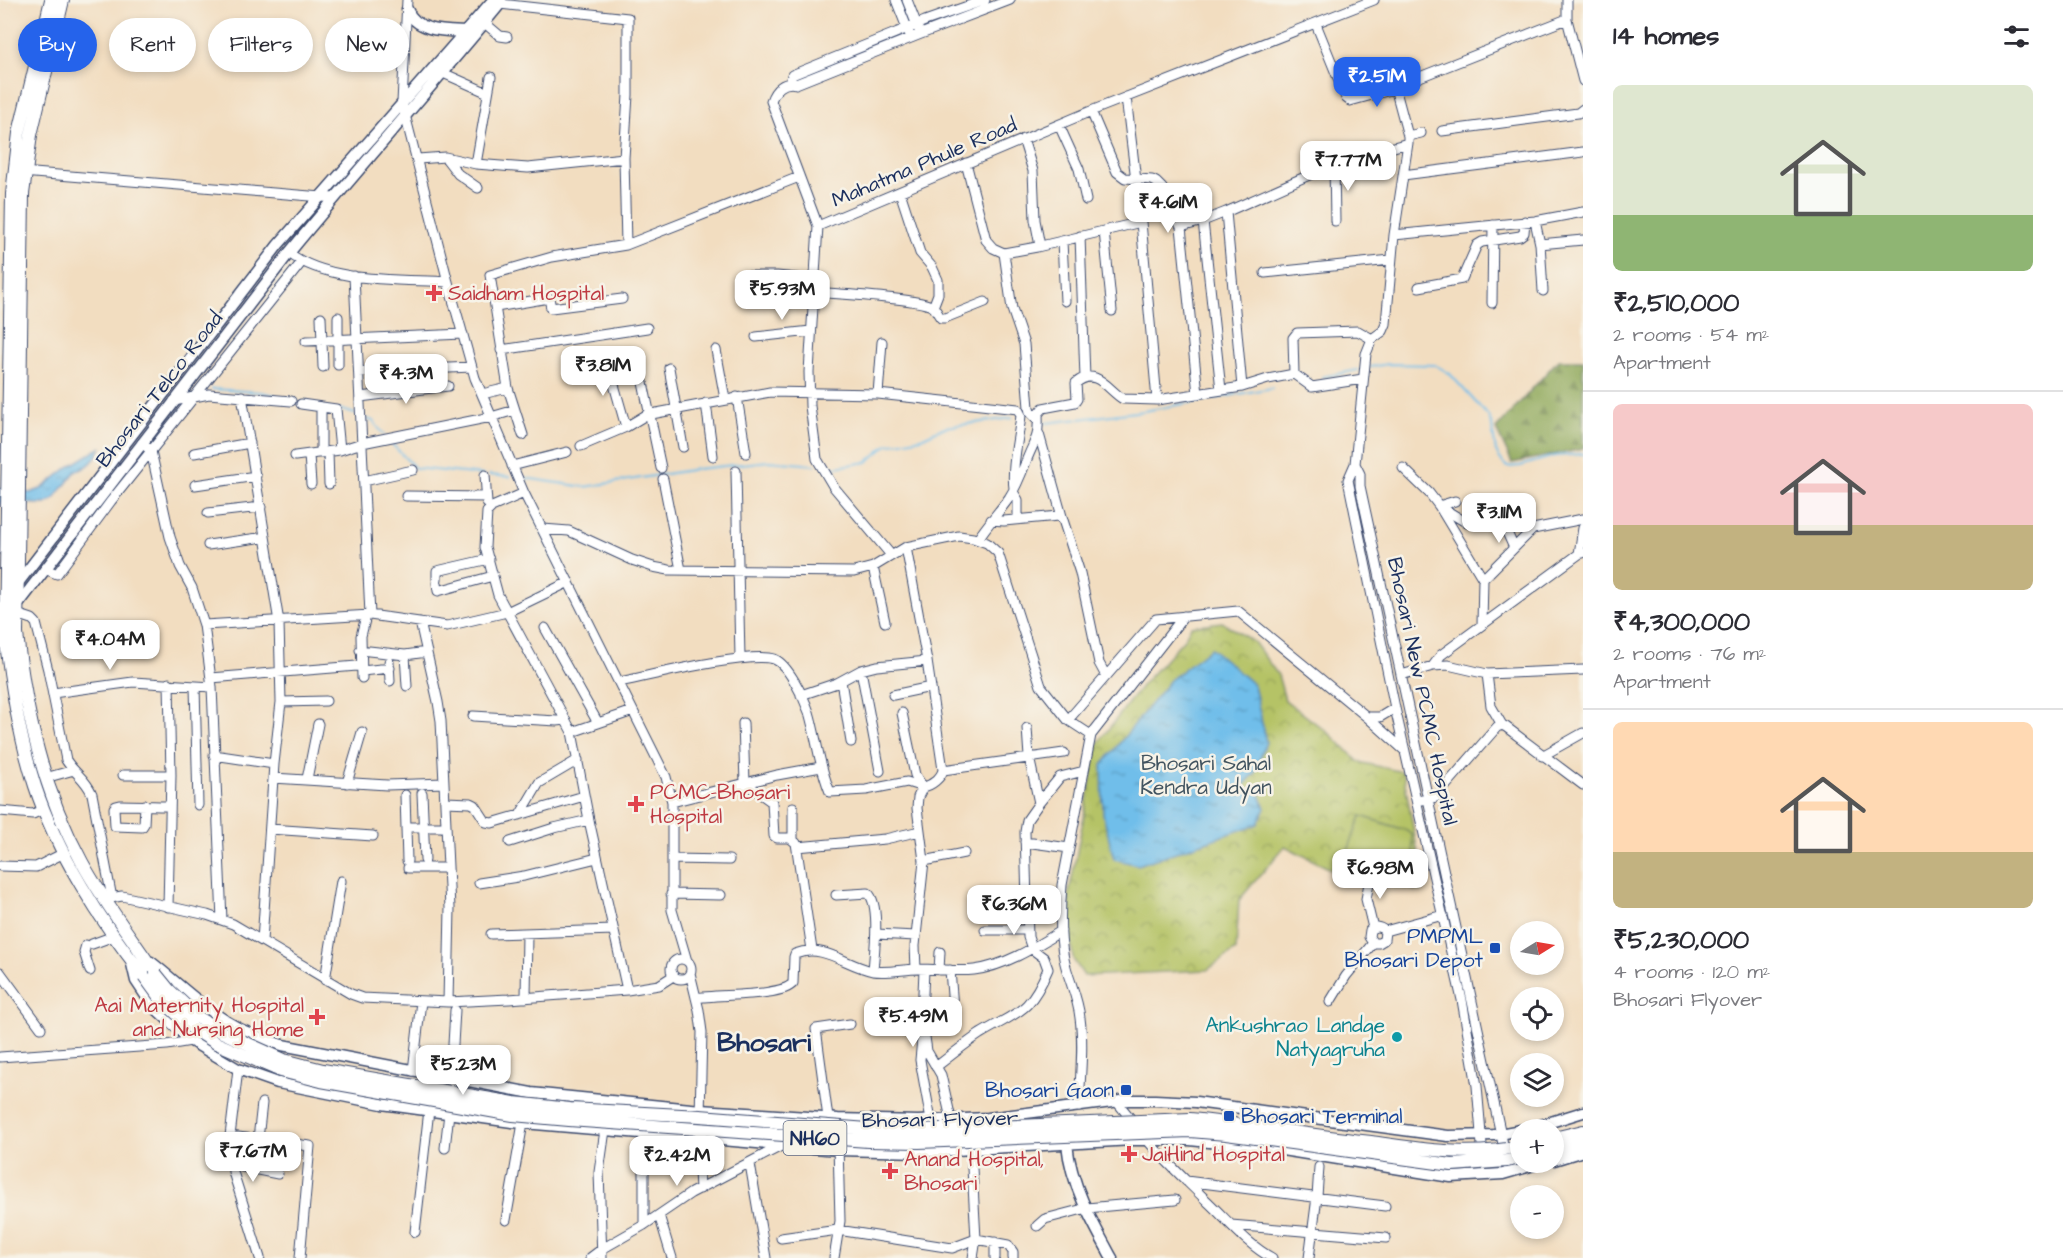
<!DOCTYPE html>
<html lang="en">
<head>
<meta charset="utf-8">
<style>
	:root { --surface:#fff; --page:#f2f2f3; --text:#2b2b33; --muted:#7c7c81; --line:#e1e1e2; --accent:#2563eb }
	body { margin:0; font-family:"Architects Daughter",sans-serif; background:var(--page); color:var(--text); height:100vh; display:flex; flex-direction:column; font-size:22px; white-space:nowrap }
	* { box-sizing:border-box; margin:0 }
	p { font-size:20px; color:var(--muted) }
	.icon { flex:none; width:33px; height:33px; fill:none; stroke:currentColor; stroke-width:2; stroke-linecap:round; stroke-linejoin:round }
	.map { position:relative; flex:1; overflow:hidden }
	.panel { display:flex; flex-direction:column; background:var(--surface); width:480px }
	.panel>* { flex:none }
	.hud { position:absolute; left:18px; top:18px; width:570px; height:54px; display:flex; gap:12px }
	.needle { width:39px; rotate:79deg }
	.controls { position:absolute; left:1510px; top:921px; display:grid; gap:12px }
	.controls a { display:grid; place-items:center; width:54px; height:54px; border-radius:50%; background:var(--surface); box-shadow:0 3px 9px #0003; font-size:30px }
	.price { position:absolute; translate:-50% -51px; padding:0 14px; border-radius:12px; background:#fff; color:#222; font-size:20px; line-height:39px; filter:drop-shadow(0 2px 3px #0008) }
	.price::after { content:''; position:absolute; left:50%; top:36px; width:18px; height:14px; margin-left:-9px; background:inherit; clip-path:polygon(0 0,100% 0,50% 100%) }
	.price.active { background:var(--accent); color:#fff }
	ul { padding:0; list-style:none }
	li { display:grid; align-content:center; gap:12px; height:318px; padding:0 30px }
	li+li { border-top:2px solid var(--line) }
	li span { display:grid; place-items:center; height:186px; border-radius:9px; color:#555 }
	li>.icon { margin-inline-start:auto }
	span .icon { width:108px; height:108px; fill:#fffc; stroke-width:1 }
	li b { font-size:26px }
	h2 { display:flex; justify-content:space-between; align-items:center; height:72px; padding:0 30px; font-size:26px }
	.pill { padding:0 21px; border-radius:27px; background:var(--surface); box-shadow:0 3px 9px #0003; font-size:21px; line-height:54px }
	.pill.active { background:var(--accent); color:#fff }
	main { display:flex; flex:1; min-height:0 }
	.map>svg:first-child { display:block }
	.forest { fill:url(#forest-firs); stroke:#566c5c; stroke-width:1.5 }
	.park { fill:url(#park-crowns); stroke:#687962; stroke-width:1.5 }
	.garden { fill:#b5c366; stroke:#687962; stroke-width:1.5 }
	.water { fill:url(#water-ripples); stroke:#4576a4; stroke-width:1.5 }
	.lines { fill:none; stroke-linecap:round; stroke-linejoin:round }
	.stream { stroke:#6fbeea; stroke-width:2 }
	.minor-casing { stroke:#3b496d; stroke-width:11 }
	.major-casing { stroke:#3b496d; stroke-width:13 }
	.highway-casing { stroke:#3b496d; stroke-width:14 }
	.minor { stroke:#fff; stroke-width:9 }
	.major { stroke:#fff; stroke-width:10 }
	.highway { stroke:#fff; stroke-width:12 }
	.highway-bridge-casing { stroke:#3b496d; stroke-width:14; stroke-linecap:butt }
	.highway-bridge { stroke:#fff; stroke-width:12 }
	.health-dot { fill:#e0444e; stroke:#f7f3e8; stroke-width:2 }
	.transit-dot { fill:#1a4fb4; stroke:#f7f3e8; stroke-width:2 }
	.culture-dot { fill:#0f9aa8; stroke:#f7f3e8; stroke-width:2 }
	.labels { text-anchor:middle; stroke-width:5; stroke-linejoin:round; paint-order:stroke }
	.shield { fill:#f7f3e8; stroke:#5d6a87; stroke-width:1.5 }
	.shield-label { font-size:20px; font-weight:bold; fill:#1b2f5e }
	.street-label { font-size:21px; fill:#1b2f5e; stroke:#f7f3e8 }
	.health-label { font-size:21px; fill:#be3a42; stroke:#f7f3e8; text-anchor:start }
	.park-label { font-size:21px; fill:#425460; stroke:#f7f3e8 }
	.transit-label { font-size:21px; fill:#164399; stroke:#f7f3e8; text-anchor:end }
	.culture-label { font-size:21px; fill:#0d838f; stroke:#f7f3e8; text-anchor:end }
	.district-label { font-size:27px; font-weight:bold; fill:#1b2f5e; stroke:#f7f3e8 }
</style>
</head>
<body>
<main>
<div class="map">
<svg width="1583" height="1258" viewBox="0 0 1583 1258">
	<defs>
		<pattern id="forest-firs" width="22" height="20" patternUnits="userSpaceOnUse" patternTransform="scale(1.5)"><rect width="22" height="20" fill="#90a95b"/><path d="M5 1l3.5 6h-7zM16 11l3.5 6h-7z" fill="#758a4e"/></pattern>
		<pattern id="park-crowns" width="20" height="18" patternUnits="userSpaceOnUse" patternTransform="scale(1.5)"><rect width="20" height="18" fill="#b5c366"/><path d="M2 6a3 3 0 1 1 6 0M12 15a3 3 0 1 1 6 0" fill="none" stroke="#929f57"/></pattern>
		<pattern id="water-ripples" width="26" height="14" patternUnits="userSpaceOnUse" patternTransform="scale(1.5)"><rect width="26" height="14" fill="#6fbeea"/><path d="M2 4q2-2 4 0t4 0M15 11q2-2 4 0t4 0" fill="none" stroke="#5a9bc1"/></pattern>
	</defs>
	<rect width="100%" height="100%" fill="#f7f3e8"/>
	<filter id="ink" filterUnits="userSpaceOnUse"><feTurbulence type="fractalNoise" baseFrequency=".0167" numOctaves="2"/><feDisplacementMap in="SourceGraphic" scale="12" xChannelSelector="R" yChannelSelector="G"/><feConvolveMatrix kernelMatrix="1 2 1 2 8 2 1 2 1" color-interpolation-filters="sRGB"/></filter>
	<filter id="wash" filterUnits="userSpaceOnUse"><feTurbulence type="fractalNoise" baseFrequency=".008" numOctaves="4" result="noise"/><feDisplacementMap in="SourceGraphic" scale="24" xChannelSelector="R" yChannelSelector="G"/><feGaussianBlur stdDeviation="1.35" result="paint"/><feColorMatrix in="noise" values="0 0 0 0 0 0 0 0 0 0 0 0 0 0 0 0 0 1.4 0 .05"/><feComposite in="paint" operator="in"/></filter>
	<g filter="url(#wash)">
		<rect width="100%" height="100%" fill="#f2ddc0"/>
		<path class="forest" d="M1558 360H1583V449L1512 463 1496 429Z"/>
		<path class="park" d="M1222 622 1254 642 1278 675 1285 700 1330 734 1359 762 1403 772 1418 854 1422 891 1352 880 1285 846 1239 900 1236 950 1207 970 1084 976 1073 959 1069 923V893L1098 743 1142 685 1184 639 1191 626Z"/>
		<path class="garden" d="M1361 816 1405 830 1412 835 1414 867 1403 886 1378 879 1352 869 1346 856Z"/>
		<path class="water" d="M101 447C96 460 89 468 76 471L54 499 46 504 0 503V489L30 493 41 489 70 466Z
			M1211 648 1254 685 1266 742 1255 773 1244 785 1247 791 1258 789 1265 808 1258 824 1138 865 1114 859 1103 814 1102 765 1170 680Z"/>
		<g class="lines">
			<path class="stream" d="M1370 367 1388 364 1435 365 1449 373 1489 417 1492 426 1496 452 1503 463 1507 467 1520 466 1555 456 1583 454
				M1322 377 1358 370
				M212 389 260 392 275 395
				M339 409 355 414
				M367 419 373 421 384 435
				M1046 423 1144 411 1272 388
				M390 442 415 468 483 475
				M825 466 836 467 867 462 887 445 921 438 945 427 1012 418
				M489 475 510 477
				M525 478 585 487 697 469 769 461 816 465"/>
		</g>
	</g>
	<g filter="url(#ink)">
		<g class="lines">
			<g class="minor-casing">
				<path id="minor" d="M407 0 402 103 448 282 475 378 524 493 666 777 672 802V910L687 961
					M896 0 909 33
					M907 0 918 28
					M1567 0V19L1583 81
					M480 19 500 36 507 37
					M1316 24 1346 98 1350 101 1398 88 1402 84 1567 19
					M443 73 488 93
					M790 83 792 75 925 21 985 0
					M1398 88 1397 95 1408 136V143L1394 235 1386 324 1383 331 1372 339 1366 354 1355 464 1348 480 1395 708 1462 1000 1477 1086 1483 1157
					M1091 111 1117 172 1125 178 1152 180 1156 182 1162 188 1181 227 1198 394
					M1059 125 1079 169 1086 200
					M1442 131 1578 113 1583 109
					M1408 136 1421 133
					M1023 139 1033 171 1035 220 1040 246
					M445 157 458 174 478 188
					M418 159 445 157 476 164 528 168 624 158
					M966 163 986 240 993 248 1004 253 1037 247 1141 222 1126 97
					M476 164 491 77
					M1334 164 1335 221
					M22 172 334 198
					M1403 175 1583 152
					M900 192 920 253 932 267 938 280V294L933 307
					M1226 212 1334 164 1408 143
					M1203 221 1226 212 1242 387
					M1535 221 1540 244 1583 240
					M818 226 1091 111 1374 0
					M1181 227 1203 221 1221 390
					M1104 231 1112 311
					M1394 235 1535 221 1583 212
					M1080 236 1085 378
					M1062 241 1065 301
					M1540 243 1543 291
					M626 245 799 177
					M289 253C328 283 399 279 448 282
					M1004 253 1012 309 1024 344 1029 408 1030 412 1038 420
					M1265 273 1391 260
					M354 276 370 615
					M741 276H777L815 280
					M1419 287 1462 279 1477 245 1482 242 1520 236 1524 233 1525 221
					M814 292C834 294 920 298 933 307 936 309 938 315 941 318H945L985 302
					M1492 303 1493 225
					M496 307 549 298 551 308 622 299
					M321 317 323 367
					M338 317V365
					M756 337 811 331
					M306 341 463 334
					M501 350 647 328
					M716 350 725 399
					M638 359 661 468
					M607 360 626 427
					M669 368 683 447
					M359 372 472 367
					M1294 374 1293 338 1297 333 1358 331 1372 339
					M508 388 523 435
					M482 394 508 388 490 275 552 257 626 245 624 158 628 95V18L500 4 495 0
					M878 394 882 342
					M242 396 279 622 281 702 274 764 262 941
					M360 397 448 386
					M737 397 746 453
					M1157 400 1242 387 1268 379 1294 374 1312 387 1363 379
					M174 401 209 394 291 401
					M706 403 713 456
					M301 404 336 409 340 450
					M1039 434 1063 520
					M142 443 151 451 170 537 180 566 192 588 204 625 212 687 222 920
					M581 446 626 427 646 415 770 392 878 394 1018 409 1021 415C1019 437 1011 467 1014 488
					M328 452 329 484
					M194 453 250 443
					M321 453V408
					M309 455 311 484
					M295 456 340 450 362 443 491 417 515 410
					M1355 464 1360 474V486L1508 1167
					M512 466 567 452
					M1403 468 1429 493 1439 506 1483 579
					M736 471 740 658
					M485 475 487 503
					M663 479 681 570
					M364 481 413 470
					M195 485 256 476
					M1013 492 1018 500V519
					M524 493 492 507 487 512 485 547 498 595 572 732 589 820 627 990
					M406 496 486 497
					M1455 501 1439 506 1467 523 1501 519 1514 548
					M208 513 261 507
					M991 520 1004 521 1059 516 1063 520 1080 573 1099 663 1106 676
					M543 529 569 531 632 560 653 567 669 570 854 572 873 567 906 547 959 536 973 538 987 543 998 553 1041 686 1068 720 1091 735
					M978 539C987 525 999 512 1009 498 1017 486 1022 472 1027 459 1036 437 1039 439 1038 414L1043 408 1075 402 1077 399 1076 383C1096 366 1108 390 1123 399L1157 400 1141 222
					M208 545 265 537
					M906 547 927 661 943 770
					M1579 554 1583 528
					M891 555 833 486 817 459 810 406 809 372 818 226 771 101C775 89 784 81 796 84L921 34 1010 0
					M873 567 885 622
					M45 569 57 574 111 501 301 263
					M437 579V571L489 559
					M437 583 438 591 493 576
					M17 614 32 619 36 623 48 670 66 760C74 773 86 779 92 794L112 898
					M420 622 438 702 441 721 450 908 448 1002
					M204 625 370 615 447 626 507 612 569 582
					M1482 625 1483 579 1533 529 1583 519
					M545 628 598 723
					M360 650 405 655 427 652
					M405 655 407 686
					M389 662 390 681
					M1433 666 1441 655 1579 554 1583 553
					M861 670 880 771
					M1583 670 1487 674 1491 706 1502 725 1506 727 1583 785
					M362 671 390 668
					M1401 675 1433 666 1448 665 1487 674
					M211 678 357 666
					M362 678 361 636 366 616
					M841 681 851 742
					M619 682C649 676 749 651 774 659 788 664 804 698 809 712 817 739 819 766 830 792L866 790 907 782 923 787
					M195 686 198 805
					M53 693 133 682 212 687
					M801 695 837 683 861 670 877 666 927 661
					M893 695 931 687
					M281 702 326 701
					M902 713 915 775 923 787
					M473 716 557 721 566 720
					M1367 717H1380L1395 708
					M1068 720 1156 619 1238 611 1367 717 1405 751
					M743 723 745 783 772 802 774 836 777 838H790L796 843 812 950
					M572 732 633 711
					M214 755 274 764
					M1542 756 1583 733
					M123 775H171
					M45 778 74 770
					M273 778 387 785 444 783
					M307 779 318 724
					M347 783 362 732
					M422 793 425 860
					M405 795 407 861
					M1422 800 1436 797 1497 727 1502 725
					M445 802 471 803 475 805 486 822 492 823 584 796
					M672 802 777 775 821 767
					M1039 803 1060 777 1084 771
					M145 805 144 824 142 827 115 826 114 808 116 806 120 805C137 805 153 806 170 806
					M0 811 33 814 44 809
					M520 815 539 783 578 760
					M406 827H446
					M270 829 373 836
					M793 839V807
					M510 842 554 828 589 820
					M1025 842 1069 848
					M797 847 885 839 920 831
					M672 859 729 860
					M924 861 964 853
					M0 866 36 867 64 853
					M408 868H448
					M1371 873 1366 899 1373 928
					M479 883 524 876 597 858
					M671 894 721 895
					M836 895 868 893C881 905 874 954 873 971
					M105 899 122 896 207 915 233 924 351 994 362 998 448 1002 509 999 627 990 659 985 673 976
					M168 907 171 775 169 683
					M985 930H1027
					M1385 931 1384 940 1379 943H1373L1369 937 1370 930C1376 926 1379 926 1385 931L1443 915
					M491 934 614 930
					M876 934 916 936
					M92 944 114 936
					M86 945 84 952 90 971
					M671 969a10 10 0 1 1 20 0a10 10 0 1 1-20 0Z
					M916 969 915 946 924 861 917 808 918 797 923 787C931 786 941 778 943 770L1064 753
					M924 970 922 1016 927 1051 941 1075 951 1119
					M939 970 940 952
					M950 970 954 1020
					M0 972 41 1028
					M690 973 699 1010 702 1032 700 1116
					M325 980 341 881
					M526 998 527 933
					M696 998C718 994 782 997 793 983L794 957 795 954C824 943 846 966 873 971 889 973 904 969 919 969 937 969 956 972 974 970 1005 966 1035 947 1061 931
					M1330 1002 1346 976 1373 943
					M922 1039 920 1060 932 1126
					M0 1057 167 1045 191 1041
					M936 1067C950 1056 965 1044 980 1034 1018 1011 1029 1014 1048 969L1044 958 1032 949 1028 937 1025 832 1027 820 1039 803 1029 757 1027 728
					M238 1069 230 1136 233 1172 260 1258
					M413 1071 421 1001
					M1117 1102 1136 1125
					M1079 1107C1080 1077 1084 1047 1080 1018 1078 997 1068 979 1064 959 1059 935 1060 909 1062 885L1091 735 1184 616
					M828 1118 816 1029 850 1024
					M697 1133 700 1189
					M230 1136 310 1146 300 1258
					M1144 1136C1163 1160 1187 1181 1209 1203 1229 1222 1248 1245 1272 1258
					M258 1139 262 1103
					M445 1148 449 1113 455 1010
					M971 1150 976 1239 1008 1245 1013 1252V1258
					M750 1164 766 1258
					M233 1165 278 1174
					M1186 1181 1385 1206
					M659 1215 672 1258
					M506 1220 523 1123
					M644 1225V1133
					M1231 1225 1386 1238
					M1037 1226 1045 1219 1087 1208 1175 1200
					M415 1232 429 1110
					M781 1238 838 1230 952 1248 976 1239 973 1258
					M590 1258 602 1249 644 1225 691 1193 783 1145
					M602 1258 599 1172 605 1130
					M834 1258 840 1221 838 1145
					M995 1258V1242
					M1309 1258 1317 1197 1319 1167"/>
			</g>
			<g class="major-casing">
				<path id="major" d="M407 9C416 32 444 31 466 32
					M18 583 278 245 493 0
					M17 606 289 253C358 169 431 88 500 4L501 0
					M131 960 136 981 152 1005 191 1041 238 1069 278 1083 382 1104 512 1122 838 1150 921 1152 1133 1140H1190L1276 1149 1451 1177 1503 1174 1544 1162
					M151 962C179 984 206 1011 238 1028 252 1035 267 1040 282 1045L531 1093 701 1110 838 1119 918 1121 988 1118 1128 1100H1155L1196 1102 1448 1136 1494 1135 1521 1130
					M1525 1130 1583 1112
					M1067 1144C1071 1185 1092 1222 1112 1258
					M1554 1160 1583 1151"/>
			</g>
			<g class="highway-casing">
				<path id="highway" d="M51 0 19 133 12 194 5 634C11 686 19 737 35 786 57 853 100 921 144 976
					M63 0 31 135 23 194 17 634C26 714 43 791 82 862 103 901 131 937 156 974
					M1554 1138 1583 1131
					M1554 1150 1583 1143"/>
			</g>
			<use href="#minor" class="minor"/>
			<use href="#major" class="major"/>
			<use href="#highway" class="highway"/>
			<g class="highway-bridge-casing">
				<path id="highway-bridge" d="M156 974 169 990 199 1018 222 1032 284 1060 323 1070 514 1103 570 1109 700 1116 868 1129 919 1130 1190 1119C1251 1125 1311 1135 1371 1142 1423 1149 1470 1158 1521 1146
					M144 976 160 998 192 1028 216 1043 281 1071 321 1081 513 1115 569 1120 868 1141 919 1142 1190 1131 1226 1134 1452 1165 1507 1161 1521 1158"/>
			</g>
			<use href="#highway-bridge" class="highway-bridge"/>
		</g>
	</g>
	<g class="health-dot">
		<path d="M431 284h6v6h6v6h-6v6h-6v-6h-6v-6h6z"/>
		<path d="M633 795h6v6h6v6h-6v6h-6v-6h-6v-6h6z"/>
		<path d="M314 1008h6v6h6v6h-6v6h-6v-6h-6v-6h6z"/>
		<path d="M1126 1145h6v6h6v6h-6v6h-6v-6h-6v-6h6z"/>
		<path d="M887 1162h6v6h6v6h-6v6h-6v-6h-6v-6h6z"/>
	</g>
	<g class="transit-dot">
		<rect x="1489" y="942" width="12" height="12" rx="3"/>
		<rect x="1120" y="1084" width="12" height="12" rx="3"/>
		<rect x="1223" y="1110" width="12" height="12" rx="3"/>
	</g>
	<circle class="culture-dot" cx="1397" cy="1037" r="6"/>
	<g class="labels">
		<rect class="shield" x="783.5" y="1121" width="63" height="34" rx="4.5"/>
		<g class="shield-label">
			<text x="815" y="1145">NH60</text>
		</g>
		<g class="street-label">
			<text transform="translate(924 162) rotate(-23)" y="7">Mahatma Phule Road</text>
			<text transform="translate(159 389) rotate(-52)" y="7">Bhosari Telco Road</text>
			<text transform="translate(1423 691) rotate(78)" y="7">Bhosari New PCMC Hospital</text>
			<text transform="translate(940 1119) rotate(-1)" y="7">Bhosari Flyover</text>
		</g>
		<g class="health-label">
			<text x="448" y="300">Saidham Hospital</text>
			<text x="650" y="799">PCMC-Bhosari<tspan x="650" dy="24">Hospital</tspan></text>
			<text x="304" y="1012" text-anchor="end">Aai Maternity Hospital<tspan x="304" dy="24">and Nursing Home</tspan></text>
			<text x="1142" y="1161">JaiHind Hospital</text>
			<text x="904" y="1166">Anand Hospital,<tspan x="904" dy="24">Bhosari</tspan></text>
		</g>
		<g class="park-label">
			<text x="1206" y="770">Bhosari Sahal<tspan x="1206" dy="24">Kendra Udyan</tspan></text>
		</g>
		<g class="transit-label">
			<text x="1483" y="943">PMPML<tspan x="1483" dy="24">Bhosari Depot</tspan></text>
			<text x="1114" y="1097">Bhosari Gaon</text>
			<text x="1241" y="1123" text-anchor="start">Bhosari Terminal</text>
		</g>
		<g class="culture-label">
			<text x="1385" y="1032">Ankushrao Landge<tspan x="1385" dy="24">Natyagruha</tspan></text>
		</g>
		<g class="district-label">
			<text x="764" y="1051">Bhosari</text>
		</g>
	</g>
</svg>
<div class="controls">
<a><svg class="needle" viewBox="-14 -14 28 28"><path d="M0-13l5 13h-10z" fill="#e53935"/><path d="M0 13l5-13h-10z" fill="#7c7c81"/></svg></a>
<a><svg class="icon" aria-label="locate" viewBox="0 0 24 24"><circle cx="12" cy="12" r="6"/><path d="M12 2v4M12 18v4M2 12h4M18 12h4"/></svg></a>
<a><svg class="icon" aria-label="layers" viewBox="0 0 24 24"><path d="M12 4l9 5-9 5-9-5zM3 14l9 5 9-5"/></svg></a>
<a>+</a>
<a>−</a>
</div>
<b class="price active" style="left:1377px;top:108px">₹2.51M</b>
<b class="price" style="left:1348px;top:192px">₹7.77M</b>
<b class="price" style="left:1168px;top:234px">₹4.61M</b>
<b class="price" style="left:782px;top:321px">₹5.93M</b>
<b class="price" style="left:603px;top:397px">₹3.81M</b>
<b class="price" style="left:406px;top:405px">₹4.3M</b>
<b class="price" style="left:1499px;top:544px">₹3.11M</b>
<b class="price" style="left:110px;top:671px">₹4.04M</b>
<b class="price" style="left:1380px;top:900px">₹6.98M</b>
<b class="price" style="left:1014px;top:936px">₹6.36M</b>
<b class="price" style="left:913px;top:1048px">₹5.49M</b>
<b class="price" style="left:463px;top:1096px">₹5.23M</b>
<b class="price" style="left:253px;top:1183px">₹7.67M</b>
<b class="price" style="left:677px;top:1187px">₹2.42M</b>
<div class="hud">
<a class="pill active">Buy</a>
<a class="pill">Rent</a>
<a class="pill">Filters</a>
<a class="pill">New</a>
</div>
</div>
<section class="panel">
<h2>14 homes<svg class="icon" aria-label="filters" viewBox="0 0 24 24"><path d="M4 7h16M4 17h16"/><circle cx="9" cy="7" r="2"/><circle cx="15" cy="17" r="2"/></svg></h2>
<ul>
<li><span style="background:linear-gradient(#dfe7d0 70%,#8fb573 0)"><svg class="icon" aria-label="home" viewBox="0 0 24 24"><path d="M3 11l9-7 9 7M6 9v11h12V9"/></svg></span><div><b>₹2,510,000</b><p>2 rooms · 54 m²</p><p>Apartment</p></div></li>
<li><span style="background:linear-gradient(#f6c9c9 65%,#c2b280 0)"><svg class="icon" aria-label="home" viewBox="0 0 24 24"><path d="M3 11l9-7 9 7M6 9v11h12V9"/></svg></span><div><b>₹4,300,000</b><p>2 rooms · 76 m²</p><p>Apartment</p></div></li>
<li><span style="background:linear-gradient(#ffd9b3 70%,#c2b280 0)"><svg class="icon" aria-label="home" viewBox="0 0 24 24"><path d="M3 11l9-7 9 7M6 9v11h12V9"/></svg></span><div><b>₹5,230,000</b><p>4 rooms · 120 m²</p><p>Bhosari Flyover</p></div></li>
</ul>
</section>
</main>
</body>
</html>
